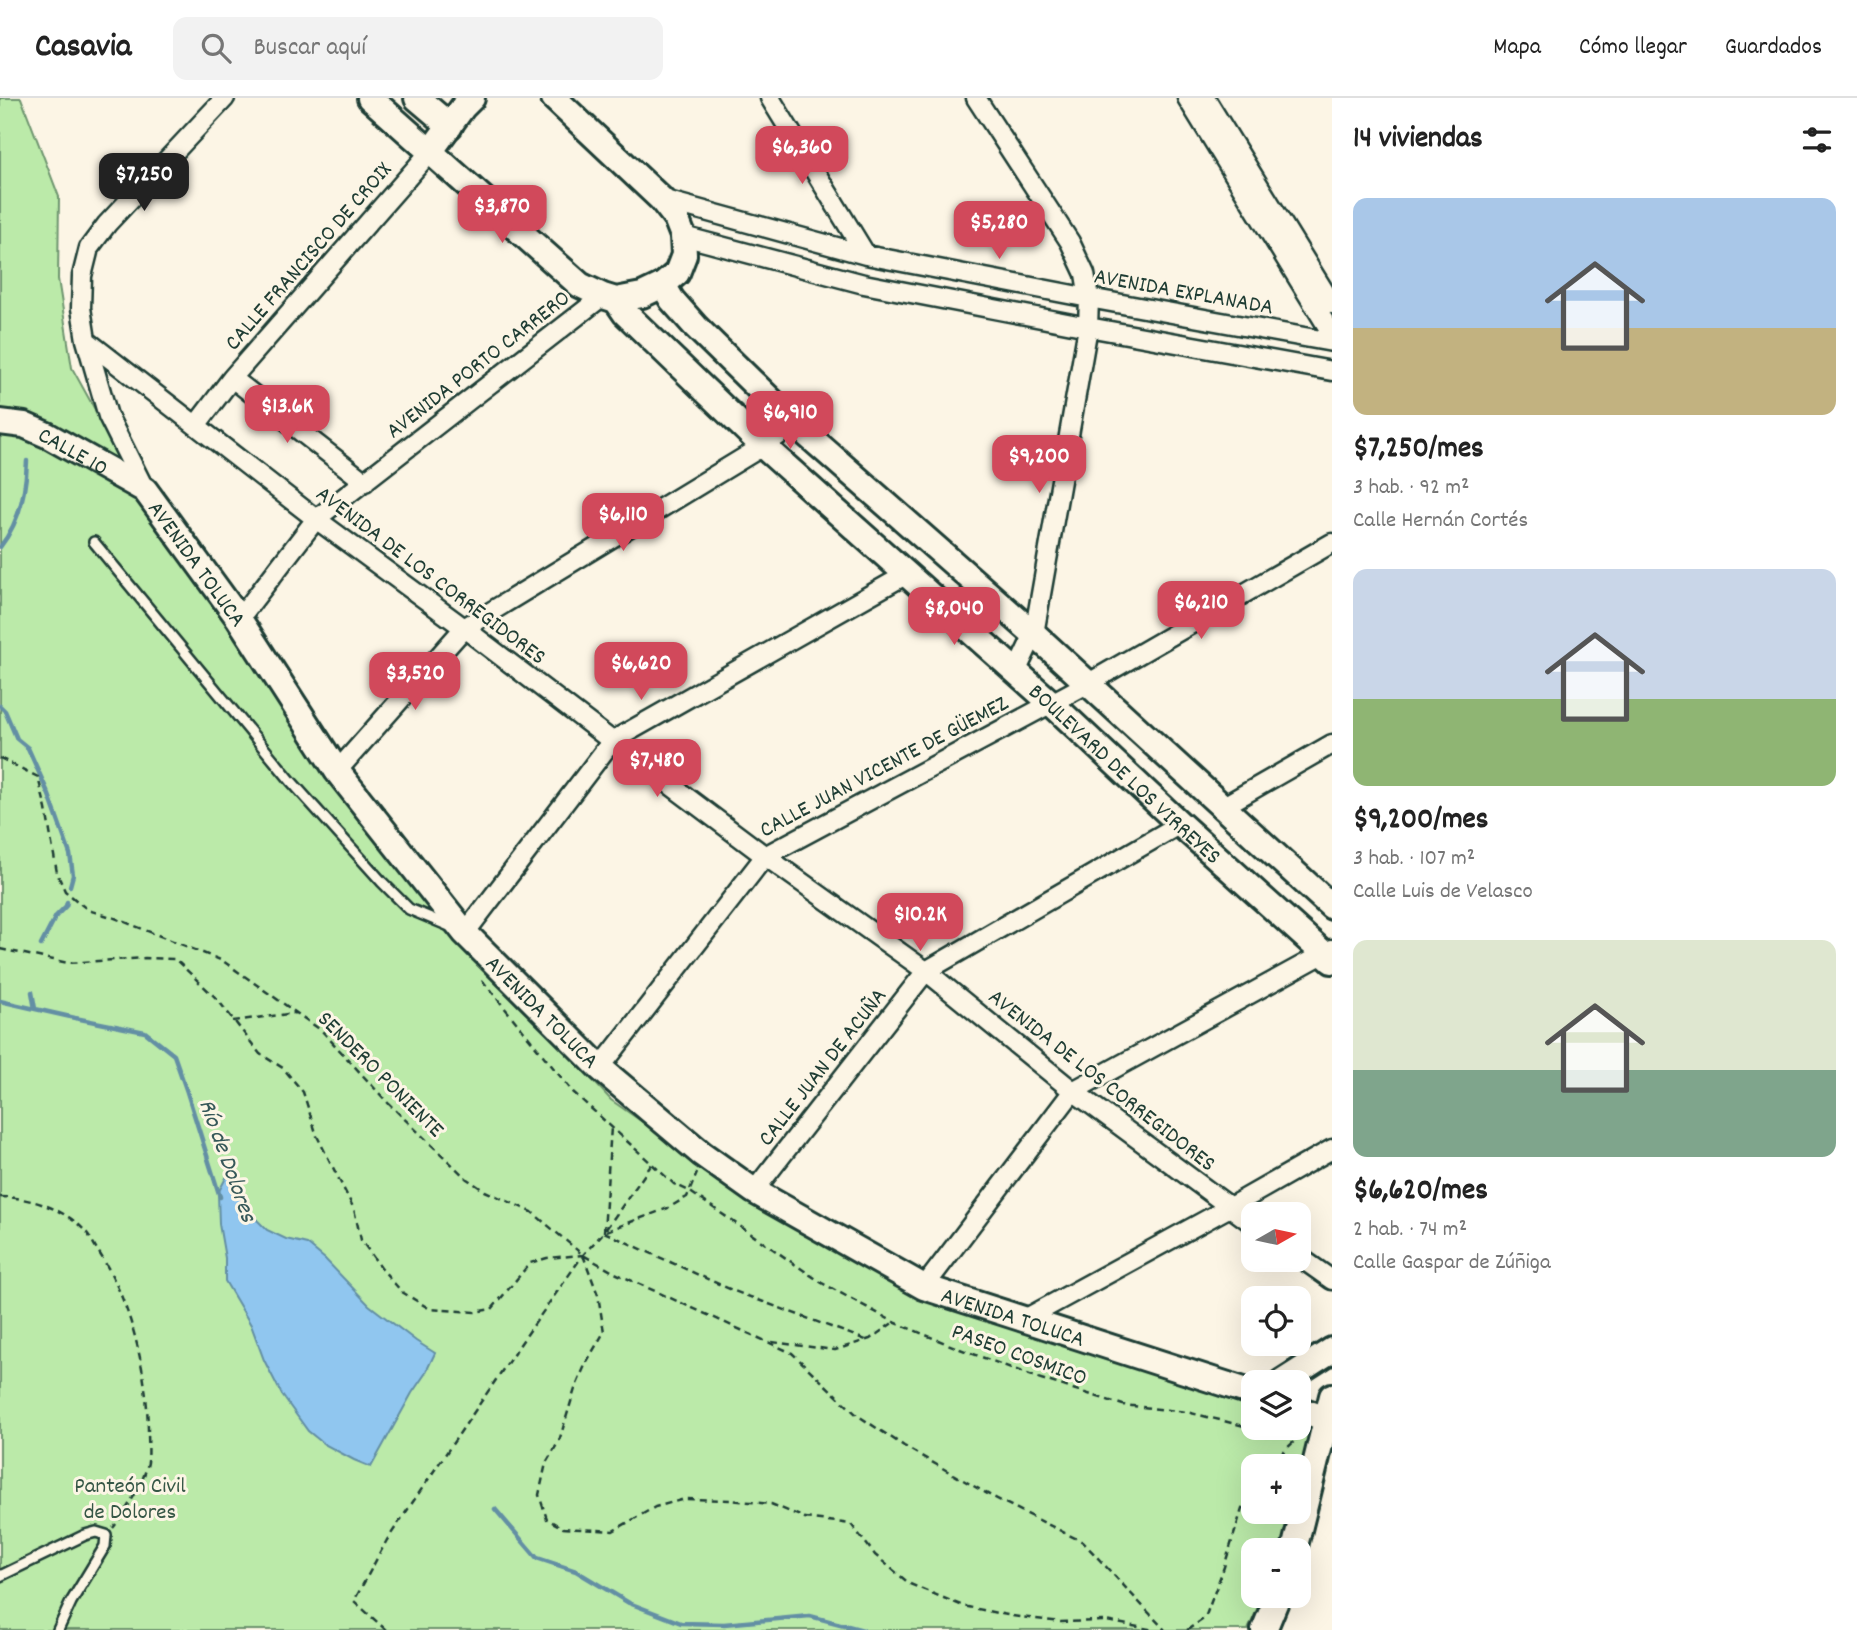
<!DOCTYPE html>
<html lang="es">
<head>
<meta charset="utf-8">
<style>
	:root { --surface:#fff; --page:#f2f2f2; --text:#222; --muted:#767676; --line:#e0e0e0; --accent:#d1495b }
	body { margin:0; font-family:Dekko,sans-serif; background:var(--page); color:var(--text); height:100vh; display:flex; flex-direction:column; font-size:26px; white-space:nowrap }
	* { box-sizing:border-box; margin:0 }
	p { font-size:23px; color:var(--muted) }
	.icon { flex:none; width:38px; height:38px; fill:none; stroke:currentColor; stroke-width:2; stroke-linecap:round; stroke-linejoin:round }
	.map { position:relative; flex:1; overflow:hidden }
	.sheet { display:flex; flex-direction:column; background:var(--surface); width:525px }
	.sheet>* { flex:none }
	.needle { width:46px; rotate:81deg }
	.controls { position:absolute; left:1241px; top:1104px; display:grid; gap:14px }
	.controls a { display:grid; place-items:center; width:70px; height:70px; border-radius:14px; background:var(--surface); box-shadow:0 7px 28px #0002; font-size:35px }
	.price { position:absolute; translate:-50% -60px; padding:0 16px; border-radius:14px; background:var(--accent); color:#fff; font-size:23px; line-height:46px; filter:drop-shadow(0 2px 4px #0008) }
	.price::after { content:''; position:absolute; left:50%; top:42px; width:21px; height:16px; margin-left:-10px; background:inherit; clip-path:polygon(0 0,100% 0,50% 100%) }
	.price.selected { background:#222; color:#fff }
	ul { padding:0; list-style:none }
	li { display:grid; align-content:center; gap:14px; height:371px; padding:0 21px }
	li span { display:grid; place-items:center; height:217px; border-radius:14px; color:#555 }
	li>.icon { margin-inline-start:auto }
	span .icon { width:126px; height:126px; fill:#fffc; stroke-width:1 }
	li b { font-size:30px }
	h2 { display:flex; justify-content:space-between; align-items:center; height:84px; padding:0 21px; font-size:30px }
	header { display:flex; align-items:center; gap:42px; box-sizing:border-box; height:98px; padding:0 35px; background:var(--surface); border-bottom:2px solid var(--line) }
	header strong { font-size:33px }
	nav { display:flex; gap:38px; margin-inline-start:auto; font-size:24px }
	.search { width:490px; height:63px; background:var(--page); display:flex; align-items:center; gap:18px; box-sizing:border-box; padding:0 24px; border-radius:14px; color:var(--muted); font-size:26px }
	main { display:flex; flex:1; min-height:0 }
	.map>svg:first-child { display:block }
	.green { fill:#bbeaa9; stroke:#6d946e; stroke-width:2 }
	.water { fill:#90c6ef; stroke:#638fa4; stroke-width:2 }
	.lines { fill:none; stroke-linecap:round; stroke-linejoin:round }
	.stream { stroke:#638fa4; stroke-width:4.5 }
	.lane-casing { stroke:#1f3d34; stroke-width:14 }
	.street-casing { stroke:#1f3d34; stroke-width:23 }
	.secondary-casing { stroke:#1f3d34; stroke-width:30 }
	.path { stroke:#1f3d34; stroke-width:2.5; stroke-dasharray:7 5; stroke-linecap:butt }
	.lane { stroke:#fcf5e5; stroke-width:9 }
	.street { stroke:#fcf5e5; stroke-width:18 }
	.secondary { stroke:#fcf5e5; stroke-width:24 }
	.labels { text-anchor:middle; stroke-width:6; stroke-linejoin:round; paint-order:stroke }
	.street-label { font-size:23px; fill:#1f3d34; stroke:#fcf5e5 }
	.park-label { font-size:23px; fill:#365746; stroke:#fcf5e5 }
	.water-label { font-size:24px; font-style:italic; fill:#365859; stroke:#fcf5e5 }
</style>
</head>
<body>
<header>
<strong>Casavia</strong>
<div class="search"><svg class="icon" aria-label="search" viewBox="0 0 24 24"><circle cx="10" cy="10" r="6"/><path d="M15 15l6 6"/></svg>Buscar aquí</div>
<nav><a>Mapa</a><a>Cómo llegar</a><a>Guardados</a></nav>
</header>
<main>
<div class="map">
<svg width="1332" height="1532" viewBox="0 0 1332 1532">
	<rect width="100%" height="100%" fill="#fcf5e5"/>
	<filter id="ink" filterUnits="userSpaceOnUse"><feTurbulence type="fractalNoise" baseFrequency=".0143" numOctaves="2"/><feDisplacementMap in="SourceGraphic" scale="14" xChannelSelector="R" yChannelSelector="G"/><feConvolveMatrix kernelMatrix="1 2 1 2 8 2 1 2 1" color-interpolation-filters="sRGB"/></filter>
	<g filter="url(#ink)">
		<path class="green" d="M0 0H21L59 99 58 181 72 270 167 442 461 841 611 1002 701 1065 908 1195 1253 1309V1330H1298L1299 1324 1311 1328 1299 1379 1298 1368H1253V1414H1290L1281 1452H1253V1498H1263L1248 1532H0Z"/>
		<path class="water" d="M228 1076 235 1077 246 1111 267 1132 286 1141 307 1146 325 1161 369 1207 416 1243 435 1255 425 1276 412 1295 371 1369 354 1362 324 1346 308 1333 282 1297 264 1262 251 1227 225 1183V1160L219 1126 218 1095Z"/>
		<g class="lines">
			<path class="stream" d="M0 449C20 424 26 394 27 363
				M0 608 5 613 17 641 28 650 49 697 70 756 73 777 70 788
				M41 847 56 818 66 808 67 804
				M32 894 35 911
				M0 903 75 920 145 934 174 957 187 994 220 1099
				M495 1411 537 1460 576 1473 629 1505 681 1525 724 1526 810 1518 863 1532"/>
			<g class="lane-casing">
				<path id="lane" d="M94 444 291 683 382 784 409 811 452 829
					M0 1478 85 1437 96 1434 106 1437 105 1448 71 1504 58 1532"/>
			</g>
			<g class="street-casing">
				<path id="street" d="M770 0 866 157
					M976 0 1070 144 1085 176 1089 200 1088 229 1034 536 1016 574
					M1187 0 1332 236
					M1205 0 1332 206
					M661 101 866 157 1089 200 1332 244
					M683 138 864 186 1088 229 1332 273
					M86 242 316 421 464 530 612 643 765 758 926 873 1073 993 1253 1126
					M232 280 365 384
					M197 326 232 280 430 54
					M145 392 108 318 86 242 81 210 82 178 89 150 107 126 225 0
					M239 521 316 421 603 198
					M337 673 464 530 763 348 795 326
					M1222 709 1332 646
					M465 835 612 643 907 476
					M600 970 765 758 1087 586 1332 445
					M754 1093 926 873 1180 726
					M1298 1158 1332 1182
					M924 1189 1073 993 1332 851
					M1023 1222 1230 1109 1332 1051"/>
			</g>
			<g class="secondary-casing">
				<g id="secondary">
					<path d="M370 0 580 187 603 198 616 202 642 197 663 187 677 175 684 157 683 138 676 120 661 101 554 0"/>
					<path d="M417 0 450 28"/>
					<path d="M430 54 463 9 472 0"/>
					<path d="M663 187 672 202 696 229 795 326 1034 536 1332 809"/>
					<path id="s1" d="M616 202 625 215 763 348 1051 605 1180 726 1332 863"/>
					<path id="s2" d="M0 324 24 327 47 337 145 392 239 521 337 673 465 835 600 970 702 1056 754 1093 924 1189 1253 1295"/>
					<path d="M1282 1284 1332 1252"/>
					<path d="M1298 1311 1327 1321"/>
					<path d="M1294 1452 1332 1298"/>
					<path d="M1264 1532 1278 1498"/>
				</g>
			</g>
			<path class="path" d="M0 660 38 679 46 711 57 775 65 793 88 812 115 820 223 863 322 933 389 1006 467 1081 485 1093 532 1114 583 1157 615 1175 792 1255 857 1317 904 1348 991 1398 1083 1444 1165 1532
				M0 851 68 865 145 860 175 861 218 902 260 956 283 970 303 994 317 1038 354 1111 361 1142 381 1170 402 1194 430 1211 475 1214 492 1211 530 1165 547 1160 583 1157
				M482 882 573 994 674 1086 689 1093 822 1185 894 1224 960 1251 1038 1280 1123 1307 1187 1314 1297 1341
				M233 923 296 915
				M0 1099C30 1099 66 1111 87 1135 91 1140 94 1147 98 1153 131 1204 147 1271 148 1332 148 1342 149 1353 148 1364 145 1382 125 1415 113 1430
				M606 1131 652 1066
				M604 1134 734 1193 866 1242
				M604 1134 611 1029
				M583 1157 598 1197 604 1234 586 1265 575 1291 559 1343 546 1365 539 1397 547 1421 563 1430 613 1433 655 1409 685 1401 730 1402 771 1406 805 1420 851 1426 875 1457 910 1486 963 1508 1012 1518 1061 1524 1106 1523 1155 1532
				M772 1244 835 1252 870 1241 894 1224
				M1274 1368 1283 1354 1301 1337
				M386 1532 354 1503 387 1442 521 1245 583 1157 604 1134 668 1110 687 1099 697 1075
				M1187 1532 1205 1520 1224 1469 1242 1411 1253 1397"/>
			<use href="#lane" class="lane"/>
			<use href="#street" class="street"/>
			<use href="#secondary" class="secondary"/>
		</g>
	</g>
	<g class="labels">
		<g class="street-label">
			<text transform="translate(307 157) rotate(-49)" y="8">CALLE FRANCISCO DE CROIX</text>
			<text transform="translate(1184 192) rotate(10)" y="8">AVENIDA EXPLANADA</text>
			<text transform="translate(477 265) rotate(-38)" y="8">AVENIDA PORTO CARRERO</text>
			<text dy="8" stroke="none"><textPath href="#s2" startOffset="80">CALLE 10</textPath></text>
			<text dy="8" stroke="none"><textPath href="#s2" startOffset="252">AVENIDA TOLUCA</textPath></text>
			<text transform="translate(432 476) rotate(37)" y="8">AVENIDA DE LOS CORREGIDORES</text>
			<text transform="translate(883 667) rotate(-28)" y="8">CALLE JUAN VICENTE DE GÜEMEZ</text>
			<text dy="8" stroke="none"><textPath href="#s1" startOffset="696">BOULEVARD DE LOS VIRREYES</textPath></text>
			<text dy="8" stroke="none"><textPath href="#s2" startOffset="819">AVENIDA TOLUCA</textPath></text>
			<text transform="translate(821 968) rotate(-52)" y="8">CALLE JUAN DE ACUÑA</text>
			<text transform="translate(382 975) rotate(45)" y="8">SENDERO PONIENTE</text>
			<text transform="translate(1103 981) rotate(38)" y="8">AVENIDA DE LOS CORREGIDORES</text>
			<text dy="8" stroke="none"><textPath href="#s2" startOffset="1386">AVENIDA TOLUCA</textPath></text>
			<text transform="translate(1020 1255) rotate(20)" y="8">PASEO COSMICO</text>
		</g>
		<g class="park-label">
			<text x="130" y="1394">Panteón Civil<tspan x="130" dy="26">de Dolores</tspan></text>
		</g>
		<g class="water-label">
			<text transform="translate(229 1062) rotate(70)" y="8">Río de Dolores</text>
		</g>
	</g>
</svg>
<div class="controls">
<a><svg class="needle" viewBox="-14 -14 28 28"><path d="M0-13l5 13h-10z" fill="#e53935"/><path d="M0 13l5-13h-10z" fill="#767676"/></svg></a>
<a><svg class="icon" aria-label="locate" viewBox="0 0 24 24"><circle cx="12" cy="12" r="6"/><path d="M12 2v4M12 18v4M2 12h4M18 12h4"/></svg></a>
<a><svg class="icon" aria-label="layers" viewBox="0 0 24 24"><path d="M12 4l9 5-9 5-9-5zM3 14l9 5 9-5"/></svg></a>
<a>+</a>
<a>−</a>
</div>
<b class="price" style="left:802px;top:88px">$6,360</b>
<b class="price selected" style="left:144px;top:115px">$7,250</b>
<b class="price" style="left:502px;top:147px">$3,870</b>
<b class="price" style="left:999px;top:163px">$5,280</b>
<b class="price" style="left:287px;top:347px">$13.6K</b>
<b class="price" style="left:790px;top:353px">$6,910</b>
<b class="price" style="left:1039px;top:397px">$9,200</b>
<b class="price" style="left:623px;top:455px">$6,110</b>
<b class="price" style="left:1201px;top:543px">$6,210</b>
<b class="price" style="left:954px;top:549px">$8,040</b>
<b class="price" style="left:641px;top:604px">$6,620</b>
<b class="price" style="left:415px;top:614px">$3,520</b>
<b class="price" style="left:657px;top:701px">$7,480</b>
<b class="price" style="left:920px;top:855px">$10.2K</b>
</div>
<section class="sheet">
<h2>14 viviendas<svg class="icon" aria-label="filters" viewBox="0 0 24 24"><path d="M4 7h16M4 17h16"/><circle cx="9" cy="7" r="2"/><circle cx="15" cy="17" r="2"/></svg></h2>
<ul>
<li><span style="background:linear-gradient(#a9c7e8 60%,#c2b280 0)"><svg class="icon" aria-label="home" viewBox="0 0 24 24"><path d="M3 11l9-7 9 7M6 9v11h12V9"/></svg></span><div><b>$7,250/mes</b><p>3 hab. · 92 m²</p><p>Calle Hernán Cortés</p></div></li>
<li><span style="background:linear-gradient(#c9d6e8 60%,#8fb573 0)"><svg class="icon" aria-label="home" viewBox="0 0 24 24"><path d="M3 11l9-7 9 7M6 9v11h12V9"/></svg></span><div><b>$9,200/mes</b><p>3 hab. · 107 m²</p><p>Calle Luis de Velasco</p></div></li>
<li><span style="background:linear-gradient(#dfe7d0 60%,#7fa58c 0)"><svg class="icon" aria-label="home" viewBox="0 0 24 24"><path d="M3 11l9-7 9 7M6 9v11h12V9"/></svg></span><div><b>$6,620/mes</b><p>2 hab. · 74 m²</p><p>Calle Gaspar de Zúñiga</p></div></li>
</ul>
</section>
</main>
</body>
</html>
